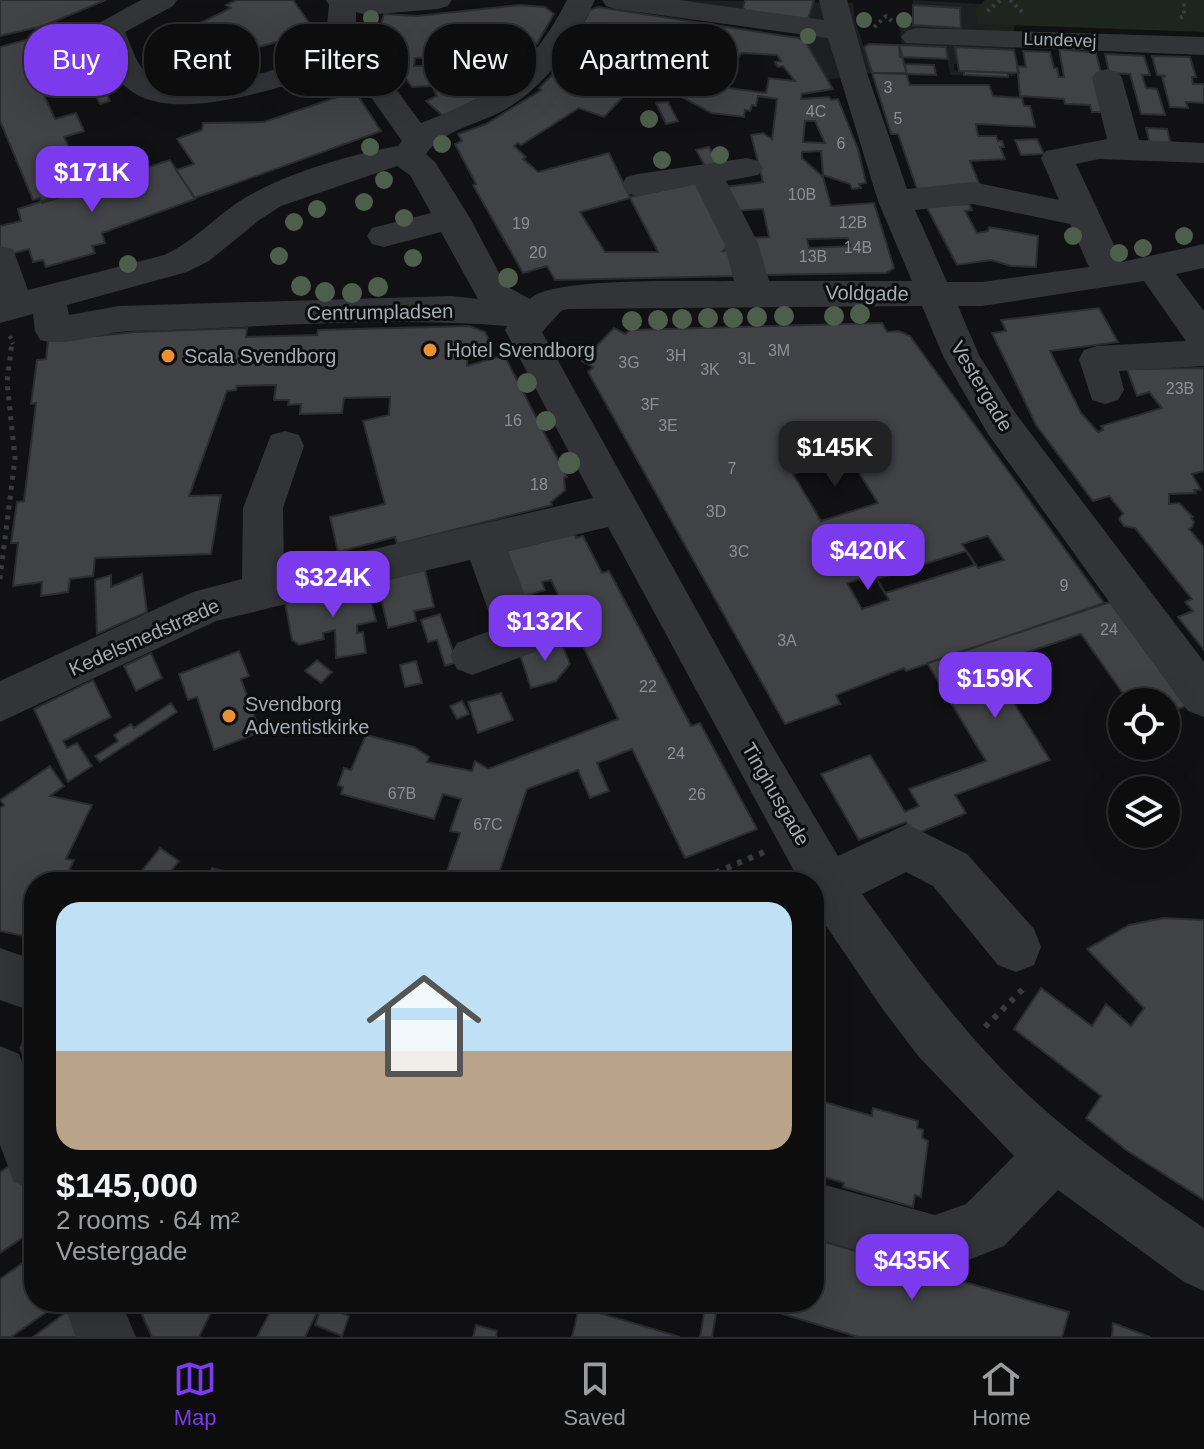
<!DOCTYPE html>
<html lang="en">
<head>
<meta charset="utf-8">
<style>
	:root { --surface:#0d0d0e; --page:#1b1b1c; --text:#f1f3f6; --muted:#9a9c9e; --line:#2d2d2e; --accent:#7c3aed }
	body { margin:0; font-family:Helvetica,sans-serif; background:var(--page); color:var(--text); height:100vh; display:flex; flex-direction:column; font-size:30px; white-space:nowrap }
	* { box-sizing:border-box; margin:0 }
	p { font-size:26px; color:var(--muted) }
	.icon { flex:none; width:44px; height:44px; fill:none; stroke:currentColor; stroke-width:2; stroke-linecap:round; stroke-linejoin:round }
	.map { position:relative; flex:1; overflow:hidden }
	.sheet { position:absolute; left:24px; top:872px; width:800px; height:440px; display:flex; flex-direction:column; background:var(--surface); border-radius:32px; box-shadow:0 8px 32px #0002,0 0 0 2px var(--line) }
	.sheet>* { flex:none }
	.hud { position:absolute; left:24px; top:24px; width:800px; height:72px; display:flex; gap:16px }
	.tools { position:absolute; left:1108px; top:688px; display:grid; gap:16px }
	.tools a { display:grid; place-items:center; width:72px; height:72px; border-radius:50%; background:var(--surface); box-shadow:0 8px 32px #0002,0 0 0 2px var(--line); font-size:40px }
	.price { position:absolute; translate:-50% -68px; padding:0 18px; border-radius:16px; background:var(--accent); color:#fff; font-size:26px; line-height:52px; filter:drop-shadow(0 2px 4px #0008) }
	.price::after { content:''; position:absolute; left:50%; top:48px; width:24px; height:18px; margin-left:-12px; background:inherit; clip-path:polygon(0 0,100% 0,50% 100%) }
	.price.selected { background:#222; color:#fff }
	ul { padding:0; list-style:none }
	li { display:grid; align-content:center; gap:16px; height:424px; padding:0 32px }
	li+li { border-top:2px solid var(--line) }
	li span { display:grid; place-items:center; height:248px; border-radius:24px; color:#555 }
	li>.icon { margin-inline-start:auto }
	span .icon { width:144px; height:144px; fill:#fffc; stroke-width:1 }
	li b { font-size:34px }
	.chip { padding:0 28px; border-radius:32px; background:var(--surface); box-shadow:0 8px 32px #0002,0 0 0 2px var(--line); font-size:28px; line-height:72px }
	.chip.selected { background:var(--accent); color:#fff }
	.tab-bar { display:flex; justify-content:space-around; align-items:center; height:112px; border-top:2px solid var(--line); background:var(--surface); font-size:22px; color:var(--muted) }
	.tab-bar a { display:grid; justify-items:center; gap:4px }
	.tab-bar .selected { color:var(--accent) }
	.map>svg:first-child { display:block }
	.built { fill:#1d1e20 }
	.green { fill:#1e251e }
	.building { fill:#404246; stroke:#2b2c2f; stroke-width:2; fill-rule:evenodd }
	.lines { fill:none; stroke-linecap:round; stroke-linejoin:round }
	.path-far2 { stroke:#393b3f; stroke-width:4; stroke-dasharray:3 4; stroke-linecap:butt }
	.path-far1 { stroke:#393b3f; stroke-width:5; stroke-dasharray:4 6; stroke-linecap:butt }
	.path { stroke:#393b3f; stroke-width:6; stroke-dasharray:5 7; stroke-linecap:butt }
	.minor { fill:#323438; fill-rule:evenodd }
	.tree { fill:#4d5e4c }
	.poi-dot { fill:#ea9132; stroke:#0c0d0e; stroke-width:3 }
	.labels { text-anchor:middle; stroke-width:6; stroke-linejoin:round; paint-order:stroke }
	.number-label { font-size:16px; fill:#8a9098 }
	.far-street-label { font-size:18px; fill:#a3aab3; stroke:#0c0d0e }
	.street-label { font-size:20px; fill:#a3aab3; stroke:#0c0d0e }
	.poi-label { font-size:20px; fill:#a3aab3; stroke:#0c0d0e; text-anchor:start }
</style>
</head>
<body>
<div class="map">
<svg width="1204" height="1337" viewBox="0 0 1204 1337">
	<rect width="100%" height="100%" fill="#111113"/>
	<path class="built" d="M675 0 853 3 855 21 873 73 827 80 805 41 798 38 807 20Z
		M913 0 981 4 975 10 978 23 1014 25V49L955 46 957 64H954V70L1014 73 1015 76 950 75 946 48 902 46 899 24 961 27 960 8 913 5Z"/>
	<path class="green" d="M985 0H1204V32L977 24 975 10Z"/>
	<path class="building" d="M0 0H106L43 26 0 36Z
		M237 0H293L315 31 206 62 193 53 208 41 190 28 231 8 226 5Z
		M745 0H814L808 19 747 11 743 8Z
		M520 5 545 7 554 14 537 44 531 42 528 48 533 49 519 72 475 101 443 116 426 101 437 96 432 86 412 87 390 57H396V53H388L389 48H384L377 38 384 14 417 16ZM481 45 482 50 494 49 496 57 502 59 503 63 497 59 463 80 455 70 456 48ZM433 57V66H414L415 58Z
		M913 5 960 8 961 28 913 25Z
		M598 7 798 38 805 41 833 89 802 94 801 99 829 97 831 100 838 99 858 149 866 183 859 184 861 188 852 189 850 184 823 175 821 151 802 152V158L823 177 831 206 874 203 894 268 886 273 760 275 751 238 769 237 763 209 731 211 717 188 763 182 751 135 763 133 772 139 777 99 758 96 756 106 752 105 750 111 745 110 744 117 711 113 669 90 672 56H669L667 61V86L661 89 653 83 648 85 625 59 587 52 585 56 568 53 590 10ZM741 53 777 55 781 61 775 62 778 67 783 66 795 81 769 78 766 93 713 86 716 73H720L721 68 730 70ZM805 121H815L825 143 803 142ZM848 238 850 246 809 248 807 239Z
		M40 36 50 55 28 61 55 119 76 113 84 131 64 137 88 189 42 203 40 198 33 200 0 121V47Z
		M869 44 899 45 907 74 872 73 864 47Z
		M899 45 946 47 948 59 900 57Z
		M84 47 96 70 86 73 74 49Z
		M955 47 1014 50 1019 73 959 71Z
		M1059 49 1096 53 1111 112H1092L1090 105 1065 104 1064 99 1020 96 1017 66 1026 67 1023 51 1050 52 1054 68H1057L1059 77H1064Z
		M1105 54 1144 56 1150 75H1142L1146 88 1157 89 1165 115 1141 114 1130 74 1109 73Z
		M588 56 624 69 609 83 573 70Z
		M1152 56 1190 57 1196 77H1192L1193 84H1204V103L1186 102 1188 108 1170 107 1162 77 1166 76 1157 75Z
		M904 64 934 65 936 75 907 74Z
		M964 71 1008 73V77L964 75Z
		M554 73 623 97 604 117 579 108 521 145 518 143 514 146 526 157 523 159 538 172 609 153 630 197 700 182 731 243 723 251 737 250 741 276 555 280 547 266 523 273 473 185 476 184 455 144 462 141 458 134 486 124 541 90 539 88ZM630 198 658 252H605L580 212Z
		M872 73H906L910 85H989L993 96 1022 98 1024 106H1030L1035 127 976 124 978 136H996L998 141H1002L1004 147H1000L1005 159 970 161 980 186 917 189 898 134H891Z
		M99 78 110 101 100 104 89 81Z
		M355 91 381 131 195 198 176 170 194 164 177 139 202 130 203 123 264 122Z
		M668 102 678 121 666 124 656 103Z
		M1146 128 1167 129 1171 145 1150 144Z
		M1037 139 1044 154 1021 155 1015 140Z
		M709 147 719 166 706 168 696 150Z
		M170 160 195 199 102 233 105 243 92 246 95 253 46 267 43 260 33 262 29 249 0 257V226L21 221 18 209Z
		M969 204 972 210 965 211 977 233 988 231 989 227 1038 236 1036 267 1011 266 991 260 957 265 926 206Z
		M1099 308 1118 342 1050 351 1081 413 1098 432 1103 430 1101 426 1162 408 1149 392 1137 396 1127 369 1204 368V471L1192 474 1201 490H1194L1196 493 1169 494V504L1179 503 1193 517 1191 518 1194 522 1192 527 1189 529 1204 547V650L1178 617 1193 611 1185 602 1192 599 1135 528 1124 526 1119 519 1123 513 1109 496 1093 501 1036 425 992 333 1006 331 1001 320Z
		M882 323 887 332 899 331 910 336 1104 603 906 671 904 668 836 695 840 704 785 724 588 372 593 367 582 361 614 328 625 334 630 330Z
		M469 326 485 332 493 348H468L467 366 504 355 567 477 564 478 565 490 551 502 552 505 397 544 395 537 338 552 330 517 385 504 363 421 389 415 390 397 344 398 342 413 300 414 301 404 288 405 289 400H274L276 385 237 386 236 390 227 391 189 496 221 495 211 554 95 558 93 576 70 579 68 592 41 596 42 582 13 586 18 543H11L17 502 24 501 36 403 31 404 37 360 46 359 48 341 135 332 247 328 246 337 317 335 318 330Z
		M849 457 878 503 821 521 793 474Z
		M575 534 576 538 583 536 602 573 609 571 691 726 700 723 757 829 685 858 632 749 597 763 609 791 590 798 578 770 527 789 496 882H443L460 833 450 831 461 799 443 794 434 819 341 794 343 787 338 785 344 768 351 770 366 735 414 747 429 757 427 762 472 771 475 761 488 769 618 719 551 580 542 582 545 590 521 597 502 552Z
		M988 536 1004 560 978 568 962 544Z
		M966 551 975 565 885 593 877 579Z
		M425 570 434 607 414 611 416 621 388 628 377 582Z
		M142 574 147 612 97 634 95 580 111 575V587Z
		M874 575 889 600 862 609 847 583Z
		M367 584 376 621 357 625V633L363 632 366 653 336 658 335 630 323 633 324 639 299 645 292 640 285 603Z
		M1110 602 1186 706 1166 714V702H1129L1081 634 990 665 1050 760 955 795 966 813 914 835 906 822 859 840 821 774 870 755 905 812 919 806 909 789 986 761 927 663Z
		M440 614 457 662 445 666 437 640 428 642 421 620Z
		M560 640 570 664 556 681 531 688 519 652Z
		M239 651 249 676 241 679 260 732 214 750 197 697 188 700 179 674Z
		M151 653 162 678 136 691 124 666Z
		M317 660 332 672 321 683 305 671Z
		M416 661 422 683 405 687 400 665Z
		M93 680 111 717 63 741 67 748 77 743 92 766 68 782 34 709Z
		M501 693 513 720 478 733 468 702Z
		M462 701 469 714 457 719 450 706Z
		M171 703 177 712 100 762 95 756 118 741 114 735 131 724 134 728Z
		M50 766 64 786 50 796 92 805 66 859 74 860 69 870 93 875 90 882H34V938L0 931V808L4 805 0 800Z
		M160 848 179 861 162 882H145L137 877Z
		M212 868 250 878 248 882H205Z
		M510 873 543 882H507Z
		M1164 918 1204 920V1200L1126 1150 1086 1118 1101 1096 1014 1029 1041 988 1092 1026 1106 1004 1131 1026 1144 1008 1087 949 1129 925Z
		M34 1020V1062L25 1059 20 1048Z
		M814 1099 872 1116 873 1108 918 1121 917 1128 923 1130 922 1138 928 1141 921 1197 915 1195 913 1207 843 1187 844 1183 814 1174Z
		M14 1163 34 1211V1230L0 1253V1172Z
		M814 1239 1069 1312 1062 1337H858L760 1307 761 1302H814Z
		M34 1255V1302H61L11 1337H0V1279Z
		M149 1302H216L199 1337H152L142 1315Z
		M275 1302H322L305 1337H257Z
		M706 1302H718L712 1337H700Z
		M322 1305 349 1316 342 1336 315 1325Z
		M579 1307 680 1337H572Z
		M69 1310 79 1337H33Z
		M1113 1323 1150 1337H1112Z
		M476 1325 497 1331 496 1337H473Z"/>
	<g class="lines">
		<path class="path-far2" d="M1010 0 1022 12
			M987 11 1001 0
			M1180 18 1184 16V0
			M874 27 886 16 893 22
			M10 336 13 344"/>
		<path class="path-far1" d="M0 579 15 458 7 382 12 342"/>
		<path class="path" d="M709 882 711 875 766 851
			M985 1027 1023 989"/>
		<path class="minor" d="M141 0H177L173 6 125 32C132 47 136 65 149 76 186 106 296 62 336 49L326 35 329 5 326 0H452L448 6 438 9 366 15 356 12V35L421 123C493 96 532 69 567 0H595C574 44 549 83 506 109 480 124 442 130 426 154L435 162 470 218 506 286 530 299C552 276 696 282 734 281L724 243 695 185 638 196 626 193 622 185 626 177 638 174 747 158 758 161 763 168 758 175 726 181 758 243 769 281H912L878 201 828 38 616 9 606 6 602 0H679L824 20 819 0H847L867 73 907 189 973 182 1059 200 1041 158 1046 151 1107 139 1092 78 1096 72 1107 69 1118 72 1122 78 1139 140 1204 143V163L1099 159 1076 164 1122 262 1204 244V268L1176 274 1204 311V366L1119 371 1124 390 1118 400 1105 404 1092 400 1079 359 1084 350 1097 346 1186 341 1144 281 982 306H958L979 355 1016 414 1204 662V717L1188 711 988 434 944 358 922 306 567 309 561 311 542 332 770 742 838 856 907 824 967 854 1034 929 1041 947 1034 965 1016 972 998 965 933 886 906 872 862 894C917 970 975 1050 1047 1112 1096 1154 1150 1191 1204 1228V1291L1184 1282 1058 1190 1004 1246 935 1273 814 1238V1182L935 1215 966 1204 1014 1156 919 1057 884 1011 818 914 814 907V882H800L608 527 508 551 542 639 535 652 472 675 457 669 450 656 457 643 495 629 470 560 216 621 0 722V681L193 592 242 579 243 508 271 435 285 431 299 435 304 446 283 508 284 570 593 498 505 330 507 326C382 316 255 328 130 331 101 332 68 348 40 340L35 331 33 314 0 323V246L13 249 28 290 164 255C193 242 214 218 240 201 280 175 351 154 398 146L402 141 348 65C296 82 174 129 127 88 110 73 103 49 94 29L99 23ZM397 166 410 175 431 213 372 228 367 236 372 244 384 247 441 232 478 299 451 296 119 306 69 315 67 305 187 272 209 261 258 221 281 206ZM973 204 1070 224 1089 267 982 282H947L915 210Z
			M916 28 1204 37V55L906 43 901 37 906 31Z
			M0 948 34 960V1012L0 1000Z
			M0 1046 19 1054 34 1092V1190L14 1182 0 1145Z
			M63 1302H121L136 1337H76Z"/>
	</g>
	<g class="tree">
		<circle cx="371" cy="18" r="8"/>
		<circle cx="864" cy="20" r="8"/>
		<circle cx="904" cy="20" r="8"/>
		<circle cx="808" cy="36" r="8"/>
		<circle cx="649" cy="119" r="9"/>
		<circle cx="442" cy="144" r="9"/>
		<circle cx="370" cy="147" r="9"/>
		<circle cx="720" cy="155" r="9"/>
		<circle cx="662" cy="160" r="9"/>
		<circle cx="384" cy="180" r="9"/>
		<circle cx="364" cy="202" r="9"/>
		<circle cx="317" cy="209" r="9"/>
		<circle cx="404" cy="218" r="9"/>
		<circle cx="294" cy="222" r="9"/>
		<circle cx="1073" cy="236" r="9"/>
		<circle cx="1184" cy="236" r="9"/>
		<circle cx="1143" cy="248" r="9"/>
		<circle cx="1119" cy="253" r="9"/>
		<circle cx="279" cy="256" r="9"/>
		<circle cx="413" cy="258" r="9"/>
		<circle cx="128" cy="264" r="9"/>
		<circle cx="508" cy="278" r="10"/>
		<circle cx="301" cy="286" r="10"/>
		<circle cx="378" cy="287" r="10"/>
		<circle cx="325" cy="292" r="10"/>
		<circle cx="352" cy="293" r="10"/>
		<circle cx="860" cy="314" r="10"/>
		<circle cx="784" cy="316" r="10"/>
		<circle cx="834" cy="316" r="10"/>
		<circle cx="757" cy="317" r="10"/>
		<circle cx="708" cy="318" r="10"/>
		<circle cx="733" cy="318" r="10"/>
		<circle cx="682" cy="319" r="10"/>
		<circle cx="658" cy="320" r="10"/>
		<circle cx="632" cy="321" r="10"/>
		<circle cx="527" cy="383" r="10"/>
		<circle cx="546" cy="421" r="10"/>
		<circle cx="569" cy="463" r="11"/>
	</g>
	<g class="poi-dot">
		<circle cx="430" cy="350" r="8"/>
		<circle cx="168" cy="356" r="8"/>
		<circle cx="229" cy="716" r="8"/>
	</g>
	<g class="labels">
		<g class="number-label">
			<text x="888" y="93">3</text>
			<text x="816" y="117">4C</text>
			<text x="898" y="124">5</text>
			<text x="841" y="149">6</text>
			<text x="802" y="200">10B</text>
			<text x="853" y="228">12B</text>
			<text x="521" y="229">19</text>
			<text x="858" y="253">14B</text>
			<text x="538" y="258">20</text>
			<text x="813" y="262">13B</text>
			<text x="779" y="356">3M</text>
			<text x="676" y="361">3H</text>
			<text x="747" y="364">3L</text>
			<text x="629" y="368">3G</text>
			<text x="710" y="375">3K</text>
			<text x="1180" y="394">23B</text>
			<text x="650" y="410">3F</text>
			<text x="513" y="426">16</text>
			<text x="668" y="431">3E</text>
			<text x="732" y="474">7</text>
			<text x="539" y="490">18</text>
			<text x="716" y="517">3D</text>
			<text x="739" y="557">3C</text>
			<text x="1064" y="591">9</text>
			<text x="1109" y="635">24</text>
			<text x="787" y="646">3A</text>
			<text x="648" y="692">22</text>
			<text x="676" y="759">24</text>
			<text x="402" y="799">67B</text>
			<text x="697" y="800">26</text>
			<text x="488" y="830">67C</text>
		</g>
		<g class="far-street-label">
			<text transform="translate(1060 40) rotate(2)" y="6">Lundevej</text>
		</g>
		<g class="street-label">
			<text transform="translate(867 293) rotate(1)" y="7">Voldgade</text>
			<text transform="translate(380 312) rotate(-1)" y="7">Centrumpladsen</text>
			<text transform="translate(982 386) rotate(59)" y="7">Vestergade</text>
			<text transform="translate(144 637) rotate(-24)" y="7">Kedelsmedstræde</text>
			<text transform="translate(776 794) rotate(60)" y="7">Tinghusgade</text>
		</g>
		<g class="poi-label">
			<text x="446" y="357">Hotel Svendborg</text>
			<text x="184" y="363">Scala Svendborg</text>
			<text x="245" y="711">Svendborg<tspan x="245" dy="23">Adventistkirke</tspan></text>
		</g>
	</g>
</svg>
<div class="tools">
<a><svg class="icon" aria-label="locate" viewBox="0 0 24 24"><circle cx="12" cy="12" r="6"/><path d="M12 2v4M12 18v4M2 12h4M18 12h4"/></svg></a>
<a><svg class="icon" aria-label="layers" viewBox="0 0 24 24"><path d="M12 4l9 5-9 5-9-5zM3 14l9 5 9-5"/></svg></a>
</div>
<b class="price" style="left:92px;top:214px">$171K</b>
<b class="price selected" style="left:835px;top:489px">$145K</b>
<b class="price" style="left:868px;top:592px">$420K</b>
<b class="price" style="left:333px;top:619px">$324K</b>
<b class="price" style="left:545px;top:663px">$132K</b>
<b class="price" style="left:995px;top:720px">$159K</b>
<b class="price" style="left:912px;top:1302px">$435K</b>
<div class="hud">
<a class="chip selected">Buy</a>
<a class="chip">Rent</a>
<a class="chip">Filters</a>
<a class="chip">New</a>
<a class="chip">Apartment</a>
</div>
<section class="sheet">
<ul>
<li><span style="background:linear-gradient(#bfe0f5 60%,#b9a48a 0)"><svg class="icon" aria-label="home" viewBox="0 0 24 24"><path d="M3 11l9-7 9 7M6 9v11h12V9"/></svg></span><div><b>$145,000</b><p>2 rooms · 64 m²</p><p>Vestergade</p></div></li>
</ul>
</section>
</div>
<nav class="tab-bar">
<a class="selected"><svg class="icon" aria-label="map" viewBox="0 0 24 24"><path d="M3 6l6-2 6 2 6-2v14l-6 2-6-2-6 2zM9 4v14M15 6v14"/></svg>Map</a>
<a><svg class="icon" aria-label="saved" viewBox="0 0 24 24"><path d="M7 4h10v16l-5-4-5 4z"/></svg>Saved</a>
<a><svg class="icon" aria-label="home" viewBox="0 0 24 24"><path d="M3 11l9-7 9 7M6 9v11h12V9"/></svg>Home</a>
</nav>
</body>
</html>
